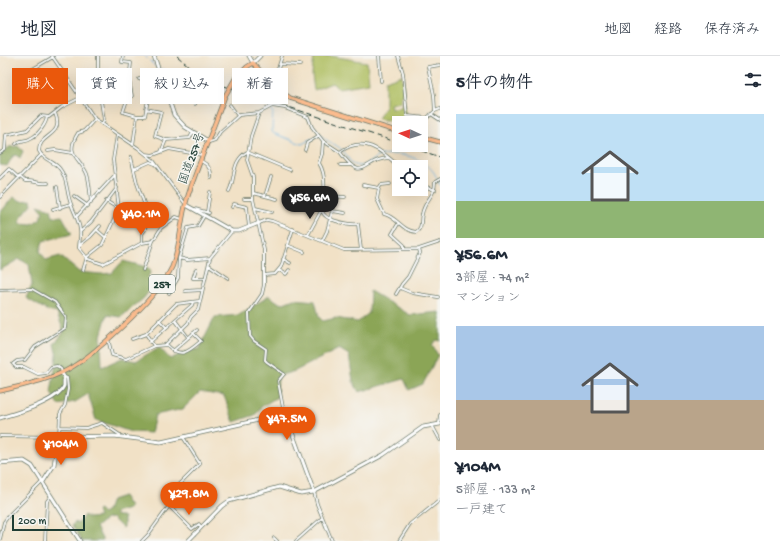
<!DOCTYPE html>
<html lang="ja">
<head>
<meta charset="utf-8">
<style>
	:root { --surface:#fff; --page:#f6f6f7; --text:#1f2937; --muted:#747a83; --line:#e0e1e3; --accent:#ea580c }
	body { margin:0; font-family:"Gochi Hand","Klee One",sans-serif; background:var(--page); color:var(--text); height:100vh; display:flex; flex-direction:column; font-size:15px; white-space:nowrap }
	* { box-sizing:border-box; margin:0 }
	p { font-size:13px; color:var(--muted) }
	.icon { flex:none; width:22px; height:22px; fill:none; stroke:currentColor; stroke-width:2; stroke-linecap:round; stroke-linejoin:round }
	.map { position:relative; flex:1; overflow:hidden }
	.side { display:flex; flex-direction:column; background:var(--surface); width:340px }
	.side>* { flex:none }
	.guide { position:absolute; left:12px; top:12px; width:368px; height:36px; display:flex; gap:8px }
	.needle { width:26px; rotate:273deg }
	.tools { position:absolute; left:392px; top:60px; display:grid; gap:8px }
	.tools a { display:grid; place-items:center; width:36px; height:36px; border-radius:0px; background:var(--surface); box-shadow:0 4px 16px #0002; font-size:20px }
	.scale { position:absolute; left:12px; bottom:10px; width:73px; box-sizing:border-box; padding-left:4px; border:2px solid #1f3d34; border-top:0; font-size:11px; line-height:14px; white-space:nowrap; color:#1f3d34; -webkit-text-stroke:3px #f6f6f2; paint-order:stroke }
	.price { position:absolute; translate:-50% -34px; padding:0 9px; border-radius:14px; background:var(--accent); color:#fff; font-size:13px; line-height:26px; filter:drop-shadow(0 1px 2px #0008) }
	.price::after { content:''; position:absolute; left:50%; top:24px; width:12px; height:9px; margin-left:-6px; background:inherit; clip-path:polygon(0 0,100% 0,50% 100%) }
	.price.active { background:#222; color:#fff }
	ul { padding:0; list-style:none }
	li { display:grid; align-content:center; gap:8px; height:212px; padding:0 16px }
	li span { display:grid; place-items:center; height:124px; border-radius:0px; color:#555 }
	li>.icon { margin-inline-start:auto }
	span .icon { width:72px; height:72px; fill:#fffc; stroke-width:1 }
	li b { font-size:17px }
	h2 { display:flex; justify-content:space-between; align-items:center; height:48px; padding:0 16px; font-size:17px }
	.chip { padding:0 14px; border-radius:0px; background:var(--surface); box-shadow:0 4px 16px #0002; font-size:14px; line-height:36px }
	.chip.active { background:var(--accent); color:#fff }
	header { display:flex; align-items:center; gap:24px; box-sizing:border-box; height:56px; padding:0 20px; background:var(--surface); border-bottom:1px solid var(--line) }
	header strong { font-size:19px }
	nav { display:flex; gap:22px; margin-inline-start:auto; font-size:14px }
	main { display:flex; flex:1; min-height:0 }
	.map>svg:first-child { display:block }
	.green { fill:#afbe61; stroke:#677e4a }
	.forest { fill:#8ba557; stroke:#557146 }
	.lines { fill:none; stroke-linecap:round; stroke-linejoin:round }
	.stream { stroke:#66afde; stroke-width:1 }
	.minor-casing { stroke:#687667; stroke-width:3.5 }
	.tertiary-casing { stroke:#687667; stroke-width:4.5 }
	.trunk-casing { stroke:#687667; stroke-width:5 }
	.minor { stroke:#fff; stroke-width:2 }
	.tertiary { stroke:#fff; stroke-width:3 }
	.trunk { stroke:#fbbb8d; stroke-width:3.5 }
	.rail { stroke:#1f3d34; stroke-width:1; stroke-dasharray:6 3; stroke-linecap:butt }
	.trunk-bridge-casing { stroke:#687667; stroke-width:5; stroke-linecap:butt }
	.trunk-bridge { stroke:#fbbb8d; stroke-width:3.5 }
	.labels { text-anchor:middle; stroke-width:3; stroke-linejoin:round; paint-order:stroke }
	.shield { fill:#f6f6f2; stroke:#60746d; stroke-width:1 }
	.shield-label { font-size:11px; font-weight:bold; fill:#1f3d34 }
	.street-label { font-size:12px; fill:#1f3d34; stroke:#f6f6f2 }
</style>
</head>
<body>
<header>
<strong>地図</strong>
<nav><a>地図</a><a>経路</a><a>保存済み</a></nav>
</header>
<main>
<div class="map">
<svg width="440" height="485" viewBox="0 0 440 485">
	<rect width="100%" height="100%" fill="#f6f6f2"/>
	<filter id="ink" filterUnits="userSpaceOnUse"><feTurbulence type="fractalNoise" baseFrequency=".025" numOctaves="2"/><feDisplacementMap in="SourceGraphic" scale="8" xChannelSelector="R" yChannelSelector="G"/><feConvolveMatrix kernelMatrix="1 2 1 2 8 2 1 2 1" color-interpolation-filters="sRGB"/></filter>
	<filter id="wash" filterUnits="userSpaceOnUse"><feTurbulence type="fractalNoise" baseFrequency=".012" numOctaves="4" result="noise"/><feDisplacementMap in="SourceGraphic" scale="16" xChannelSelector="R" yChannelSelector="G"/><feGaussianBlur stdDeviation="0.9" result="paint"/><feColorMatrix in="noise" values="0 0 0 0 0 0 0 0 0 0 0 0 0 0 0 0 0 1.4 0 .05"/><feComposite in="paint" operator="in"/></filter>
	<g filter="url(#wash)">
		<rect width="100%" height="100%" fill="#f1e1c6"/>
		<path class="green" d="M314 0H331L367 6 369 27 338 32 332 27 314 34 312 19Z
			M402 19 404 39H401V46L390 48 391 52 401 51 402 48H405L406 61 427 62 421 74V67H399V70L395 68 394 65 378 63 385 50V25Z"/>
		<path class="forest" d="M18 90 23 95 20 102 16 99 13 100 7 110 0 109V99L9 91Z
			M13 141 21 145 31 144 32 148 21 161 20 167 32 168 40 163 43 155 38 149 51 153 53 161 62 160 72 178 43 185 40 195 46 204 60 200 79 216 101 218 112 217 123 205 147 211 151 214 148 222 154 229 144 242 121 261 107 259 101 280 102 311 122 302 136 305 159 291 170 303 185 296 199 293 215 261 239 259 269 240 281 248 294 243 315 245 319 261 323 265 336 262 358 266 369 257 370 235 410 259 440 256V285L436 284 432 289 438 299 423 328 409 334 404 323 359 336 353 325 349 299 339 293 295 315 278 320 277 341 261 351 255 359 234 366 224 340 200 336 183 353 155 359 151 377 131 376 96 364 88 338 75 346 58 349 51 336 57 300 54 288 64 276 57 257 48 255 26 242 32 229 29 208 19 203 0 214V157Z
			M123 440 130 451 129 453 115 457V459L124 461V471L122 472 112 462 106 463 96 471 103 485H82L72 469 75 466 78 468 84 459 89 462 99 461 97 455 99 454 103 458 107 455 111 444Z"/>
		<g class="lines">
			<path class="stream" d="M145 0 157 12
				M160 13 177 17 193 33 214 29 227 34
				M230 35 268 50 273 56 272 75 273 77 302 88 320 78C327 87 335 87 342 94 348 99 349 109 359 110 366 111 371 104 377 101 393 94 417 100 429 111 435 116 437 123 440 129"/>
		</g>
	</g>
	<g filter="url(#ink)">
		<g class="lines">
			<g class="minor-casing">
				<path id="minor" d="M52 0 95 63 138 92 153 104 186 149
					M123 0 122 6 131 7 129 24 132 40 127 44 123 56 137 60
					M379 0 381 25
					M398 0 403 17 407 60 427 62 435 55 434 39 428 11 440 9
					M280 8 300 9
					M31 14 53 1
					M110 29 113 37 128 43
					M273 29 282 0
					M93 31 105 32 112 27 116 20 129 21
					M99 33 104 64 102 68
					M150 36 159 38 174 33 181 41 193 44 195 48
					M230 49 238 60
					M146 53 161 56 155 80 166 84 161 96
					M435 55 440 53
					M55 57C65 81 39 77 39 95 43 104 54 105 60 113 68 123 66 136 71 148 74 157 79 164 80 174 81 180 79 186 79 192L88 203 103 208 142 187 153 185 161 172 176 161 182 163
					M259 57 251 80 247 104 253 121V143L264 194V229L262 238 249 257 250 280 254 285 266 293 265 304 267 306 284 318 278 325 284 357
					M431 58 440 64
					M166 84 190 82 193 76
					M323 85 322 98 319 107C324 115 325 125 324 135 323 149 315 159 336 165 343 167 350 169 358 168L361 194
					M209 86 215 84 220 76 239 59 259 57 272 50 285 52 308 61 312 71 323 85 340 96C363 79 382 94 399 111
					M16 88C20 83 26 86 31 82 38 79 46 68 47 61
					M133 89 137 60H145L151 27 139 23
					M305 94 307 87 318 80
					M48 95 55 94 73 97
					M340 96C364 130 363 102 389 102
					M0 97 5 94 6 79 27 74 41 60 49 61 62 51 92 36 98 18V0
					M146 98 153 99 169 93 202 99
					M131 101 137 127 146 153 145 174 142 178V187
					M201 105C209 109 212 114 211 122
					M340 109H350
					M134 113 150 106 155 108
					M20 121 25 125C33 124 38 128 48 127
					M0 122 9 113 19 122
					M363 129 379 132 377 143 384 158C397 161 402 175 416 176 423 171 420 166 422 158 425 143 435 141 435 126L440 123
					M421 129 435 134
					M57 131 60 152
					M379 132 381 129 390 128
					M229 135C236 122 231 105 247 96L290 114
					M253 137 277 143
					M74 140 88 150
					M265 140 271 121
					M324 140 345 141
					M0 141 41 99
					M244 143H253
					M106 145 119 153
					M91 146C90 137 90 127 87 118 80 101 64 99 78 77L84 75 95 63
					M232 151 234 148 247 151 249 171
					M255 152 272 156
					M53 153 71 148
					M195 153 209 157
					M207 156 210 136
					M77 160 115 119
					M259 167 267 164 272 165 344 194 419 193 440 186
					M398 168 392 178 404 189V193
					M97 174 106 182
					M81 175 91 166 117 132
					M308 179 322 153
					M322 185 327 175 332 155 345 157
					M80 189 90 181 100 170
					M287 189 304 196
					M179 202 187 204 210 202 232 175
					M283 203 290 207
					M209 209 228 222
					M196 213 193 222H205
					M83 214 87 201 102 189 119 153 113 104 117 79
					M143 214 153 185
					M279 214 286 218 289 214
					M264 219 275 218 281 211 293 173
					M400 232 412 237 438 241
					M0 234 32 233 55 246 66 261 65 272 35 291 25 304 17 305 13 308 16 311H24L38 318 46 317 51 311 57 310 61 313 62 317
					M185 235 202 234
					M169 237 178 222 179 202 188 172 198 170 204 160
					M396 238 402 228 408 221 420 197 419 193
					M159 264 166 271
					M175 264 188 281
					M108 283 112 299 126 303 154 290 167 289C181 303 188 296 201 285L193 277
					M132 283 146 278
					M150 286 192 249 193 246
					M165 289 188 267 191 261 198 254 210 202
					M154 290 146 278 176 248 199 245
					M173 295 197 274
					M439 368 440 359
					M432 369 440 384
					M60 371 86 372 102 367 120 379V381
					M0 380 59 381 60 358 65 349 68 333 67 322 64 321
					M314 436 317 448 332 485
					M169 450 192 473 199 468 201 471
					M274 482 277 485
					M0 483 4 466 9 459 42 426
					M45 485 47 445 51 440
					M142 485 148 479 169 450 168 440 200 408 183 381
					M296 485 322 462
					M399 485 410 468 440 444"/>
			</g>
			<g class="tertiary-casing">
				<path id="tertiary" d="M154 0 174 59 185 71 208 85
					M249 0 253 7 260 0
					M186 149 232 175H239L259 167
					M0 362C16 357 57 346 64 330V321L62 317
					M0 407 24 405 32 410 80 485
					M43 426 54 409 58 383 60 381 114 380 161 386 254 365 282 357 288 365 314 436
					M188 485 222 450 229 445 279 431 301 438 314 436 383 399 423 371 440 368"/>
			</g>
			<g class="trunk-casing">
				<path id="trunk" d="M247 11 253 7 273 29 290 42 399 76
					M421 81 440 86
					M0 335C20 330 42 326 61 317 92 303 158 241 172 211 181 189 180 165 187 143 198 108 213 74 225 40"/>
			</g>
			<use href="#minor" class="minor"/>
			<use href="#tertiary" class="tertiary"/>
			<use href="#trunk" class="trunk"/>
			<path class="rail" d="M177 0 196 16 218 28 399 87
				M404 89 440 101"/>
			<g class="trunk-bridge-casing">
				<path id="trunk-bridge" d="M225 40 236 21 247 11"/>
			</g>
			<use href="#trunk-bridge" class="trunk-bridge"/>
		</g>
	</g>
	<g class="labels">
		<rect class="shield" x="149" y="219" width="26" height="18" rx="3"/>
		<g class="shield-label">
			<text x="162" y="232">257</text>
		</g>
		<g class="street-label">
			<text transform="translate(191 102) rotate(-70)" y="4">国道257号</text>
		</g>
	</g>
</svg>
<div class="tools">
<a><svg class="needle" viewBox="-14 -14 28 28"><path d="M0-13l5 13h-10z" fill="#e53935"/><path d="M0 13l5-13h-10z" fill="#747a83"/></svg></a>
<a><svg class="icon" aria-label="locate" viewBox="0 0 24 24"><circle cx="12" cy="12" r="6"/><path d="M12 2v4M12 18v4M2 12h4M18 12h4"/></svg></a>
</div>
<div class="scale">200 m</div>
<b class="price active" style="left:310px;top:164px">¥56.6M</b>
<b class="price" style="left:141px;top:180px">¥40.1M</b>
<b class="price" style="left:287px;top:385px">¥47.5M</b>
<b class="price" style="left:61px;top:410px">¥104M</b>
<b class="price" style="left:189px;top:460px">¥29.8M</b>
<div class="guide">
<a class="chip active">購入</a>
<a class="chip">賃貸</a>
<a class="chip">絞り込み</a>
<a class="chip">新着</a>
</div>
</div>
<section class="side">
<h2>5件の物件<svg class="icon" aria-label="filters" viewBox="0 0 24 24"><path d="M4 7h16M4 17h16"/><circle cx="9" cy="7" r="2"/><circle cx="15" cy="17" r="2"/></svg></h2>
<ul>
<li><span style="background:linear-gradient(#bfe0f5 70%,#8fb573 0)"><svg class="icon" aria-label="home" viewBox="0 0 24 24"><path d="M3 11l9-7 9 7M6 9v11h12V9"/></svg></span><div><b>¥56.6M</b><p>3部屋 · 74 m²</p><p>マンション</p></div></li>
<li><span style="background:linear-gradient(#a9c7e8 60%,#b9a48a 0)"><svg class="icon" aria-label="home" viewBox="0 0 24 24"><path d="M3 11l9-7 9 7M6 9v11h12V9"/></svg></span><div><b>¥104M</b><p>5部屋 · 133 m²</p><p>一戸建て</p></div></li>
</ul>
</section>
</main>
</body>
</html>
